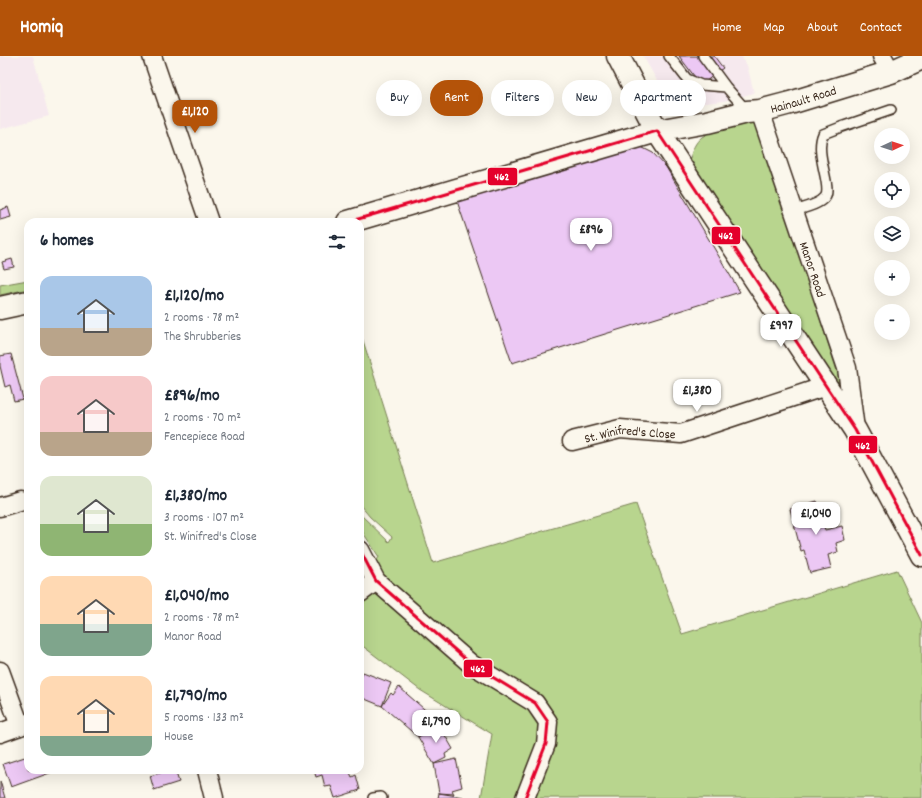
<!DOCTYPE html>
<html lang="en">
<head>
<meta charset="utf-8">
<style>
	:root { --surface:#fff; --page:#f6f6f7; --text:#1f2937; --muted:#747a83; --accent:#b45309 }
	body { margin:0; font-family:Dekko,sans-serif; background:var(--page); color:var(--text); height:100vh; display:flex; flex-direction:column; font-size:15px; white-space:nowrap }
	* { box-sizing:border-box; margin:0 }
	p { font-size:13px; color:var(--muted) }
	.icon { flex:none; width:22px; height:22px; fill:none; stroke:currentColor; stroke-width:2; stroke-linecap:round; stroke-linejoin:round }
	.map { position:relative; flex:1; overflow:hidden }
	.sheet { position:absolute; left:24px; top:162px; width:340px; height:556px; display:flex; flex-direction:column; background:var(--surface); border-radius:12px; box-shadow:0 4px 16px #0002 }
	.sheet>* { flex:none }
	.hud { position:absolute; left:376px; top:24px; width:380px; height:36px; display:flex; gap:8px }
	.needle { width:26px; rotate:87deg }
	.fabs { position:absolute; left:874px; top:72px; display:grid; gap:8px }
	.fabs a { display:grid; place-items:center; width:36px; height:36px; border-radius:50%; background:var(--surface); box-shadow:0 4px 16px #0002; font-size:20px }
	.price { position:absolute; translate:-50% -34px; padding:0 9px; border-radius:8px; background:#fff; color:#222; font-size:13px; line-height:26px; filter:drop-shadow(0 1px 2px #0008) }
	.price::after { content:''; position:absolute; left:50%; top:24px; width:12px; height:9px; margin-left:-6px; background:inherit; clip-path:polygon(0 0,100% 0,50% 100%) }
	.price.selected { background:var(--accent); color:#fff }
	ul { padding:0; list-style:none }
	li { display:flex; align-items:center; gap:12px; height:100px; padding:0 16px }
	li span { display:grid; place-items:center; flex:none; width:112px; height:80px; border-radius:12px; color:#555 }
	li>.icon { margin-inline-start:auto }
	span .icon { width:48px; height:48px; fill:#fffc; stroke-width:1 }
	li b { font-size:17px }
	h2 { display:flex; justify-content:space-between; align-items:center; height:48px; padding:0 16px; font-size:17px }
	.chip { padding:0 14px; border-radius:18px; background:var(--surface); box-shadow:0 4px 16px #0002; font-size:14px; line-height:36px }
	.chip.selected { background:var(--accent); color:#fff }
	header { display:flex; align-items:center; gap:24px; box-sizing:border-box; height:56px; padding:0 20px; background:var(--accent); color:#fff }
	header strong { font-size:19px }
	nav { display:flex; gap:22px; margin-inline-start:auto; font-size:14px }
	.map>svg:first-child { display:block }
	.built { fill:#f6e9ee }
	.green { fill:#b8d58e; stroke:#7a8056 }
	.building { fill:#ecc8f4; stroke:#3b2a1e }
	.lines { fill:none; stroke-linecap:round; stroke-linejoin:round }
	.service-casing { stroke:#3b2a1e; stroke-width:12 }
	.minor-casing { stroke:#3b2a1e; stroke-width:21 }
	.secondary-casing { stroke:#3b2a1e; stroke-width:25 }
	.primary-casing { stroke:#3b2a1e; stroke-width:25 }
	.service { stroke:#fbf7ec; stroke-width:9 }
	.minor { stroke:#fbf7ec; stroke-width:18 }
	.secondary { stroke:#fbf7ec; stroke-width:22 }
	.primary { stroke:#fbf7ec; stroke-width:22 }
	.bus-1-casing { stroke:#fbf7ec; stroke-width:6 }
	.bus-1 { stroke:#e4002b; stroke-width:3 }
	.labels { text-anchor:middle; stroke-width:3.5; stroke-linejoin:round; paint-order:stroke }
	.street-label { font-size:13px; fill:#3b2a1e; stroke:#fbf7ec }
	.line-badge { stroke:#fbf7ec; stroke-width:1.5 }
	.badge-label { font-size:11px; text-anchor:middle; font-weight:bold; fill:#fff }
</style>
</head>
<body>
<header>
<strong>Homiq</strong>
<nav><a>Home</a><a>Map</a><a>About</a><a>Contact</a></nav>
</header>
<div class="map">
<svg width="922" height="742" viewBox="0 0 922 742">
	<rect width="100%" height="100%" fill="#fbf7ec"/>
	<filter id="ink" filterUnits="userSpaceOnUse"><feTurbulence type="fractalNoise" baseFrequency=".025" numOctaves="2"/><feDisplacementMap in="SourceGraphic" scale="8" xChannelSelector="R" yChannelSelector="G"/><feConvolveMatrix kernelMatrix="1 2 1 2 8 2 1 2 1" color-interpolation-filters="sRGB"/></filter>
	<g filter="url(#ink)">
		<path class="built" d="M0 0H33L49 60 0 73Z
			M643 0H742L743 4 747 9 754 37 724 45 697 48 683 46 675 43 666 36 659 28Z"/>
		<path class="green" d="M756 65 846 343 741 186 690 102C692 95 695 86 702 81 718 70 738 68 756 65Z
			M28 224V233L0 239V229Z
			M360 275 433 507 636 448 682 578 897 514 922 567V742H481L492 678 420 634 360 588V531L379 501 360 472V458L389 486 392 481 370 461 360 449Z"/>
		<path class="building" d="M679 0H714L723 12 701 29Z
			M637 89 653 97 666 111 740 236 512 307 457 145Z
			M8 151 11 161 0 164V154Z
			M12 203 14 211 4 213 2 206Z
			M11 298 23 343 14 345 10 329 5 331 0 310V300Z
			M817 445 825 474 842 470 845 484 836 487 838 496 828 499 831 512 810 517 804 494 801 495 790 453Z
			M363 616 391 627 382 650 360 641V624Z
			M399 631 432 660 426 668 430 672 418 681 382 650 391 637 393 639Z
			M439 669 453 693 445 698 446 702 434 708 418 681Z
			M28 700V714H58L11 731 3 708Z
			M456 703 462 731 452 734 454 738 439 737 434 708Z
			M170 714H175L179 726 154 734 150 720Z
			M314 714H349L352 721 356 719 360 734 335 742 331 730 325 731 322 719 316 721Z
			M0 725 5 742H0Z
			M439 737 463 741 438 742Z"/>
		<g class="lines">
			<g class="service-casing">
				<path id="service" d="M669 0 687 23 701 29 726 31
					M703 0 726 31 747 55
					M794 155C803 152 819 149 825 141 833 131 814 98 823 78L841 71 891 54
					M373 742 381 741 382 742"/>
			</g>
			<g class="minor-casing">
				<g id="minor">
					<path d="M152 0 209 166"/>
					<path d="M882 0 891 16"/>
					<path id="s1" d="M760 55 847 312 855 373"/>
					<path id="s2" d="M572 385 620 373 681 378 826 330"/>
					<path d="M0 451 20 445"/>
					<path d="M360 494 376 525 471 608 535 647 548 666 546 688 525 742"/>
					<path d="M360 537 376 525"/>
					<path d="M0 615 20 670"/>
					<path d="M0 677 28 667"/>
					<path d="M207 714 214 742"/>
				</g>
			</g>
			<g class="secondary-casing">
				<path id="secondary" d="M618 0 657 75 855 374 922 499"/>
			</g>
			<g class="primary-casing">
				<g id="primary">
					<path id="s3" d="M348 166 657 75 707 66 747 56 760 55 790 47 891 16 922 2"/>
					<path d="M0 252 28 246"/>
				</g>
			</g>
			<use href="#service" class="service"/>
			<use href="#minor" class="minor"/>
			<use href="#secondary" class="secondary"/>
			<use href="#primary" class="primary"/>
			<g class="bus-1-casing">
				<path id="bus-1" d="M657 75 855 374 922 499
					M348 166 657 75
					M360 494 376 525 471 608 535 647 548 666 546 688 525 742"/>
			</g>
			<use href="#bus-1" class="bus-1"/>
		</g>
	</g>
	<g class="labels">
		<g class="street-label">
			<text dy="5" stroke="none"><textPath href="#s3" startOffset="472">Hainault Road</textPath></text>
			<text dy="5" stroke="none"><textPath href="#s1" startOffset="167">Manor Road</textPath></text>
			<text dy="5" stroke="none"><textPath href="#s2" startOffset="59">St. Winifred's Close</textPath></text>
		</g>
	</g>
	<g class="line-badge">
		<rect x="487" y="111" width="31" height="19" rx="4" fill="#e4002b"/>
		<rect x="711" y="170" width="30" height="19" rx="4" fill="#e4002b"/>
		<rect x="848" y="379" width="30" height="19" rx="4" fill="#e4002b"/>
		<rect x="463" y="603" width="30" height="19" rx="4" fill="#e4002b"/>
	</g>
	<g class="badge-label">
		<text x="502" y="124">462</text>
		<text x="726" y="183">462</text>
		<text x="863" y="393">462</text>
		<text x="478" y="616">462</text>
	</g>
</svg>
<div class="fabs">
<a><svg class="needle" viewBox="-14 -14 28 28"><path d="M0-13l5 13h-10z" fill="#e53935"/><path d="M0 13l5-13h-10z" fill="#747a83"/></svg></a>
<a><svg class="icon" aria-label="locate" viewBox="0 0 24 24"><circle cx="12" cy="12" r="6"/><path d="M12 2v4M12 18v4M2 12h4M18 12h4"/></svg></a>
<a><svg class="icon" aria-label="layers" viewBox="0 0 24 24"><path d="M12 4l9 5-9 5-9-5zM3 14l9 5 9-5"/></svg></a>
<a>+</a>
<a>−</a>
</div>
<b class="price selected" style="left:195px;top:78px">£1,120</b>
<b class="price" style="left:591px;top:196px">£896</b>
<b class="price" style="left:781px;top:292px">£997</b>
<b class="price" style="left:697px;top:357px">£1,380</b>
<b class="price" style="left:816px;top:480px">£1,040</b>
<b class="price" style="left:436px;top:688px">£1,790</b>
<div class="hud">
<a class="chip">Buy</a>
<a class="chip selected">Rent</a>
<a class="chip">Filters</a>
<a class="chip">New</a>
<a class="chip">Apartment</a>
</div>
<section class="sheet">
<h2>6 homes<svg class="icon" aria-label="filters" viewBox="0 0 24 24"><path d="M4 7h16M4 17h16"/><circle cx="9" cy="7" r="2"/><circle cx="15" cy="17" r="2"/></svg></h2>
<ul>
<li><span style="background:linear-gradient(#a9c7e8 65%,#b9a48a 0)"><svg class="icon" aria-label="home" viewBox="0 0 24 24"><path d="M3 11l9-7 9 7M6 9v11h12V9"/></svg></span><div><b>£1,120/mo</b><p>2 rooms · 78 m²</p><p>The Shrubberies</p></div></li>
<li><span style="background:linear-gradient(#f6c9c9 70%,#b9a48a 0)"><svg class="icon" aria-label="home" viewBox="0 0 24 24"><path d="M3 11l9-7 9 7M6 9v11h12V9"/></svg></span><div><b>£896/mo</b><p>2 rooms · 70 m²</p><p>Fencepiece Road</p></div></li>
<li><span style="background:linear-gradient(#dfe7d0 60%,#8fb573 0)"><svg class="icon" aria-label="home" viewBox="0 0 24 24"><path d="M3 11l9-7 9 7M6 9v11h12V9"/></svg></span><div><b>£1,380/mo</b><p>3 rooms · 107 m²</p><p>St. Winifred's Close</p></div></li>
<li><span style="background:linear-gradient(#ffd9b3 60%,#7fa58c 0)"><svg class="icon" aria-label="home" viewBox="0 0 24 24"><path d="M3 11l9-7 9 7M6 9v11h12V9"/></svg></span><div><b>£1,040/mo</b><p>2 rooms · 78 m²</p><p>Manor Road</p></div></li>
<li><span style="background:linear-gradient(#ffd9b3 75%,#7fa58c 0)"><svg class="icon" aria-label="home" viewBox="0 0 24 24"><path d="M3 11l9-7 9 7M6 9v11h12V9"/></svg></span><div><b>£1,790/mo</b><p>5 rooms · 133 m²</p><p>House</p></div></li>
</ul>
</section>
</div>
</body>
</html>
